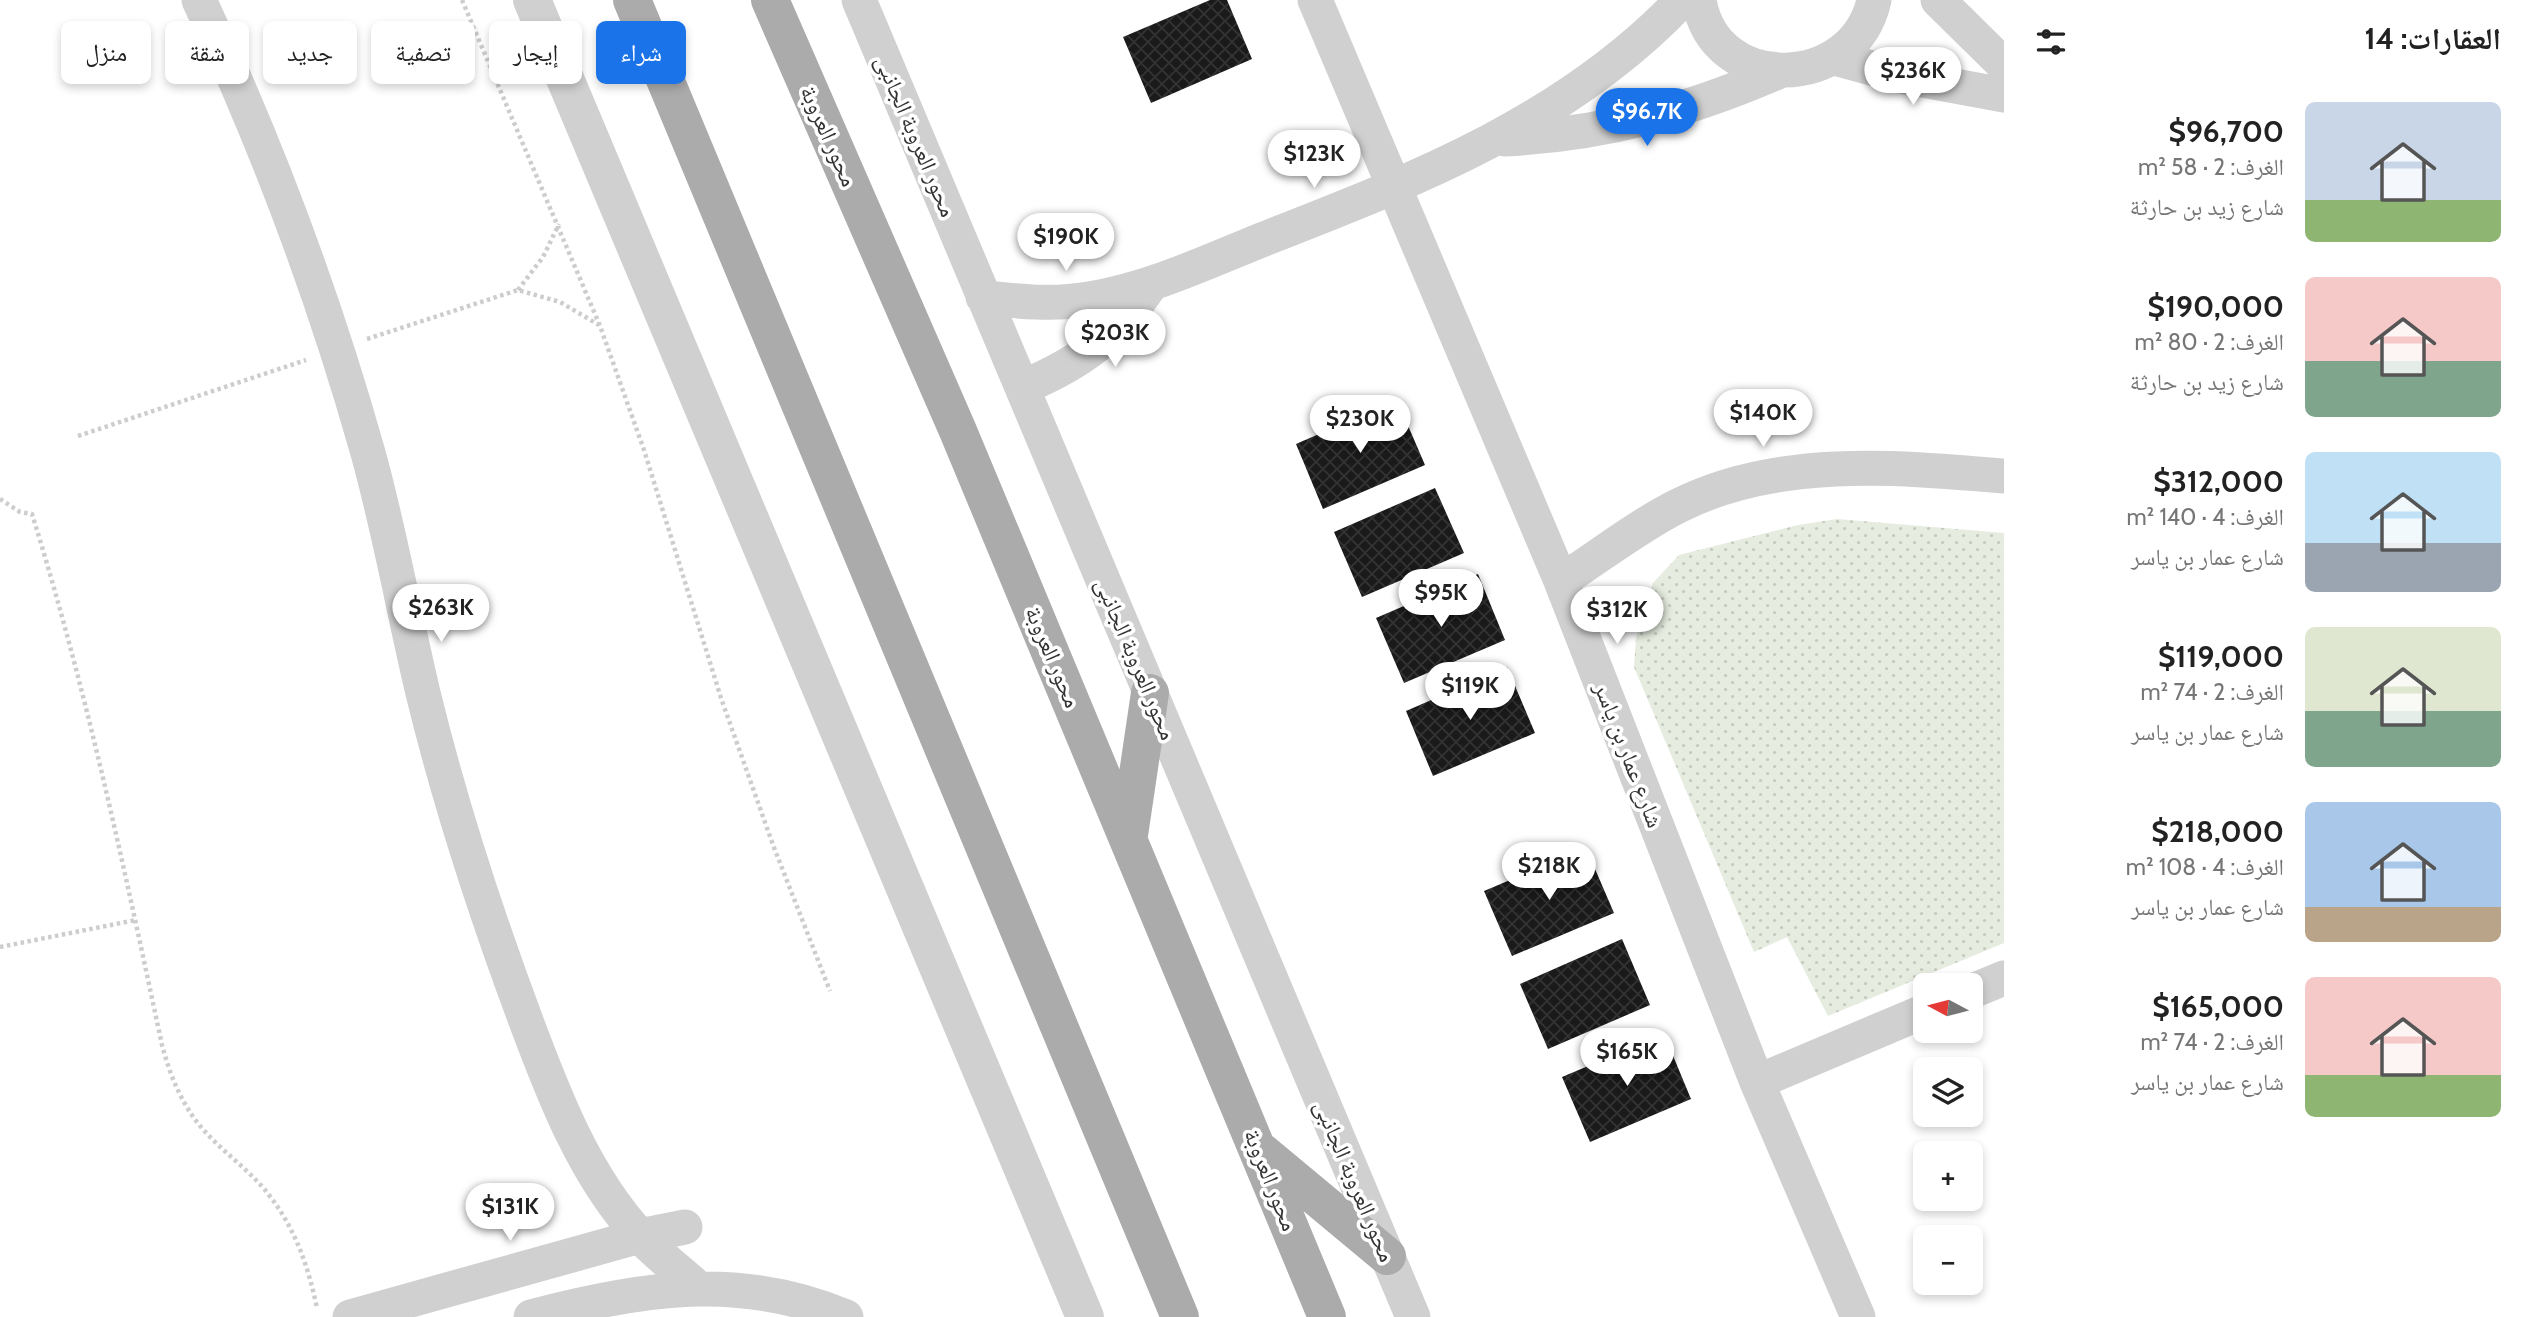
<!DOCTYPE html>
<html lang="ar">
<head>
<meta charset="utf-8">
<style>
	:root { --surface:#fff; --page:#f6f6f6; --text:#222; --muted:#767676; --accent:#1a73e8 }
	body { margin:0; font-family:Cabin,"Noto Naskh Arabic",sans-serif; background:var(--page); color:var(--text); direction:rtl; height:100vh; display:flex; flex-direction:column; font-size:26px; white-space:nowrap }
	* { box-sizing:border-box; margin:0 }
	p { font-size:23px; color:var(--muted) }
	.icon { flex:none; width:38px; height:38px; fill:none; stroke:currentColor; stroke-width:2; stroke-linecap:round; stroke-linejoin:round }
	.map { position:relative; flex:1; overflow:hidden; direction:ltr }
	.side { display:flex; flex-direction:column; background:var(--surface); width:525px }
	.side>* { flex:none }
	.banner { position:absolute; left:21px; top:21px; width:665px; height:63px; direction:rtl; display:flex; gap:14px }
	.needle { width:46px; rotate:277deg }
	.tools { position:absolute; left:1913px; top:973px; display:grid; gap:14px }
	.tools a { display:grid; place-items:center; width:70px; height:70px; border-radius:10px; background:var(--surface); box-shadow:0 4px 10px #0003; font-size:35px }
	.price { position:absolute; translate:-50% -60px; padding:0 16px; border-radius:24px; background:#fff; color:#222; font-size:23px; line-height:46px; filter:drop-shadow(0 2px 4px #0008) }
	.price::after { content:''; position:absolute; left:50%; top:42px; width:21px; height:16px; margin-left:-10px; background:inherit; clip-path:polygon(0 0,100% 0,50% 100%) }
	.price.current { background:var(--accent); color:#fff }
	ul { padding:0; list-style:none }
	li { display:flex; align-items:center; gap:21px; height:175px; padding:0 28px }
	li span { display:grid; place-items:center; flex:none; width:196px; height:140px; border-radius:10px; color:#555 }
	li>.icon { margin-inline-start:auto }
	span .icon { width:84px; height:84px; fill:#fffc; stroke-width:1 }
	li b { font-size:30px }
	h2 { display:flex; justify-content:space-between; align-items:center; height:84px; padding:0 28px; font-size:30px }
	.pill { padding:0 24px; border-radius:10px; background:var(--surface); box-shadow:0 4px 10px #0003; font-size:24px; line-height:63px }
	.pill.current { background:var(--accent); color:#fff }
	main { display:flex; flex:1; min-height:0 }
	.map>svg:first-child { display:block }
	.garden { fill:url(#garden-dots) }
	.building { fill:url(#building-cross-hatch) }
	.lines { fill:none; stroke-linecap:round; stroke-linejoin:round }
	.path { stroke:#cdcdcd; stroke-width:4.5; stroke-dasharray:3.5 3.5; stroke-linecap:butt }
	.minor { stroke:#d0d0d0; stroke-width:35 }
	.tertiary { stroke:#d0d0d0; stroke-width:38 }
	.primary { stroke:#ababab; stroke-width:38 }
	.labels { text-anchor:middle; stroke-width:7; stroke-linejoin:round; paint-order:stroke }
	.street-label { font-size:23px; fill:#333; stroke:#fff }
</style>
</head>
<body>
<main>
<section class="side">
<h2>العقارات: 14<svg class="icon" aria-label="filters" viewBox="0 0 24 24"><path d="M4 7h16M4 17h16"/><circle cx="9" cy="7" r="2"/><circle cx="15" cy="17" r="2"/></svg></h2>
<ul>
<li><span style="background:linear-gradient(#c9d6e8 70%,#8fb573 0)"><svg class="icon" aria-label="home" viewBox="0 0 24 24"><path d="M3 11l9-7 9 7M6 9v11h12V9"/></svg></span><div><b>$96,700</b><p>الغرف: 2 · 58 m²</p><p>شارع زيد بن حارثة</p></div></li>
<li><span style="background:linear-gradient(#f6c9c9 60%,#7fa58c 0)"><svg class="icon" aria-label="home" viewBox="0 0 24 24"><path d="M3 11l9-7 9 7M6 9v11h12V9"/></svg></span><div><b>$190,000</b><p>الغرف: 2 · 80 m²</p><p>شارع زيد بن حارثة</p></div></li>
<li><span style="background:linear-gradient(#bfe0f5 65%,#9aa5b1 0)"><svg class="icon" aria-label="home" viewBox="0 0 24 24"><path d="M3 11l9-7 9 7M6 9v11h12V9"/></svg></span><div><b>$312,000</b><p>الغرف: 4 · 140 m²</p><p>شارع عمار بن ياسر</p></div></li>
<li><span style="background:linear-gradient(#dfe7d0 60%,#7fa58c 0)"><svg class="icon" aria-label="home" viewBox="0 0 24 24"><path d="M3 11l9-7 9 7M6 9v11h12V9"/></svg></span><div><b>$119,000</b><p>الغرف: 2 · 74 m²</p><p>شارع عمار بن ياسر</p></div></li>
<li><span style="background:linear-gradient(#a9c7e8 75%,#b9a48a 0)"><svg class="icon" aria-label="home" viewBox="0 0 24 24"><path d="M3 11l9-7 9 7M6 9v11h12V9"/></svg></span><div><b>$218,000</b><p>الغرف: 4 · 108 m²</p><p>شارع عمار بن ياسر</p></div></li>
<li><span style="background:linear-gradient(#f6c9c9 70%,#8fb573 0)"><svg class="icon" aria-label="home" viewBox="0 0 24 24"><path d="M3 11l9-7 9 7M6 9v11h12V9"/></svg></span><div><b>$165,000</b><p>الغرف: 2 · 74 m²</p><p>شارع عمار بن ياسر</p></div></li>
</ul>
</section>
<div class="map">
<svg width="2004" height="1317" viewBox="0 0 2004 1317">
	<defs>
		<pattern id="garden-dots" width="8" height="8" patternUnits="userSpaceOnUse" patternTransform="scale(1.75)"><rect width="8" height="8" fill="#e6ecdf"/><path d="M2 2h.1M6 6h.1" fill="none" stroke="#c6cbc0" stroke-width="1.8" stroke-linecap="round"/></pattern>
		<pattern id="building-cross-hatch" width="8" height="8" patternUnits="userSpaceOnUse" patternTransform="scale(1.75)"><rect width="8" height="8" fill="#1a1a1a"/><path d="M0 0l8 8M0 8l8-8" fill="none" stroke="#333"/></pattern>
	</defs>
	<rect width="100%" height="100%" fill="#fff"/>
	<path class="garden" d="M1837 519 2004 533V943L1828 1016 1787 937 1754 952 1634 667 1636 638 1653 583 1679 555 1798 525Z"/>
	<path class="building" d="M1210 0H1227L1252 59 1151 103 1123 37Z
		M1397 400 1425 465 1323 509 1296 444Z
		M1435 488 1464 553 1362 597 1334 532Z
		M1478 574 1505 640 1404 683 1376 618Z
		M1507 667 1535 733 1433 776 1406 711Z
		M1586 848 1614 913 1512 956 1484 891Z
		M1622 939 1650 1005 1548 1049 1520 984Z
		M1664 1034 1691 1099 1590 1142 1562 1077Z"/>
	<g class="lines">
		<path class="path" d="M462 0 600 326 644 450 721 698 773 845 830 991
			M518 290 543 257 559 224
			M367 339 518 290 560 302 599 325
			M78 436 306 360
			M0 499 20 512 32 514C86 688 124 867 162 1045 170 1075 181 1103 201 1127 222 1152 249 1169 269 1195 296 1230 308 1266 317 1308
			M0 947 136 920"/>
		<path class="minor" d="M199 0C268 147 324 297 368 453 390 532 404 613 423 693 450 804 486 914 526 1021 554 1096 585 1177 641 1237 658 1255 679 1271 698 1288
			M859 0 1413 1317
			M1315 0 1561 581 1757 1082 1858 1317
			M1699 0C1714 95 1854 92 1874 0
			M1938 0 2004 65
			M1835 58 1901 76 2004 95
			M1505 139C1605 134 1688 111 1780 71
			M983 297C1019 302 1054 305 1089 299 1150 289 1207 262 1264 239 1415 180 1568 121 1682 0
			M1023 387C1083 362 1116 336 1152 283
			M1561 581C1600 556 1638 526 1678 506 1777 456 1897 467 2004 476
			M1970 992 2004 978
			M1757 1082 1925 1011
			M350 1317 640 1236 685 1227
			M531 1317C640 1288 739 1272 846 1317"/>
		<path class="tertiary" d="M532 0 1085 1317"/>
		<path class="primary" d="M632 0 1180 1317
			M770 0 958 431 1327 1317
			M1129 835 1150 693
			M1262 1152 1387 1256"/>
	</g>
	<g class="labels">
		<g class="street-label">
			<text transform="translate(829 136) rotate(66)" y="8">محور العروبة</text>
			<text transform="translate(916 136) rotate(67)" y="8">محور العروبة الجانبى</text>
			<text transform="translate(1053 657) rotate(67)" y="8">محور العروبة</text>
			<text transform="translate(1136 659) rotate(67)" y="8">محور العروبة الجانبى</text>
			<text transform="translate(1629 755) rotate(69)" y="8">شارع عمار بن ياسر</text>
			<text transform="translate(1271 1180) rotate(68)" y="8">محور العروبة</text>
			<text transform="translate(1355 1181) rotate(67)" y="8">محور العروبة الجانبى</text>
		</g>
	</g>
</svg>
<div class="tools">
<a><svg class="needle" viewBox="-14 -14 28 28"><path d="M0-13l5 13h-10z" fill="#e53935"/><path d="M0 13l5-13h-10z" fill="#767676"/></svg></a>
<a><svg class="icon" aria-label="layers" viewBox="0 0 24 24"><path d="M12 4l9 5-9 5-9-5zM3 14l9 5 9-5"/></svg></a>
<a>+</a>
<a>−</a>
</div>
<b class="price" style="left:1913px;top:107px">$236K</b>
<b class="price current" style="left:1647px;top:148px">$96.7K</b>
<b class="price" style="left:1314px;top:190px">$123K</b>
<b class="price" style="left:1066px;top:273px">$190K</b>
<b class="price" style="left:1115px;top:369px">$203K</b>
<b class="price" style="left:1763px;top:449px">$140K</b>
<b class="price" style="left:1360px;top:455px">$230K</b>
<b class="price" style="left:1441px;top:629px">$95K</b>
<b class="price" style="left:441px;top:644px">$263K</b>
<b class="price" style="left:1617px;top:646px">$312K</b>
<b class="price" style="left:1470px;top:722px">$119K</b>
<b class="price" style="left:1549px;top:902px">$218K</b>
<b class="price" style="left:1627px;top:1088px">$165K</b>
<b class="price" style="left:510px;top:1243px">$131K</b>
<div class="banner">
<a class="pill current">شراء</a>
<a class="pill">إيجار</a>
<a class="pill">تصفية</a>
<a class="pill">جديد</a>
<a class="pill">شقة</a>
<a class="pill">منزل</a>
</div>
</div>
</main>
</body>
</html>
